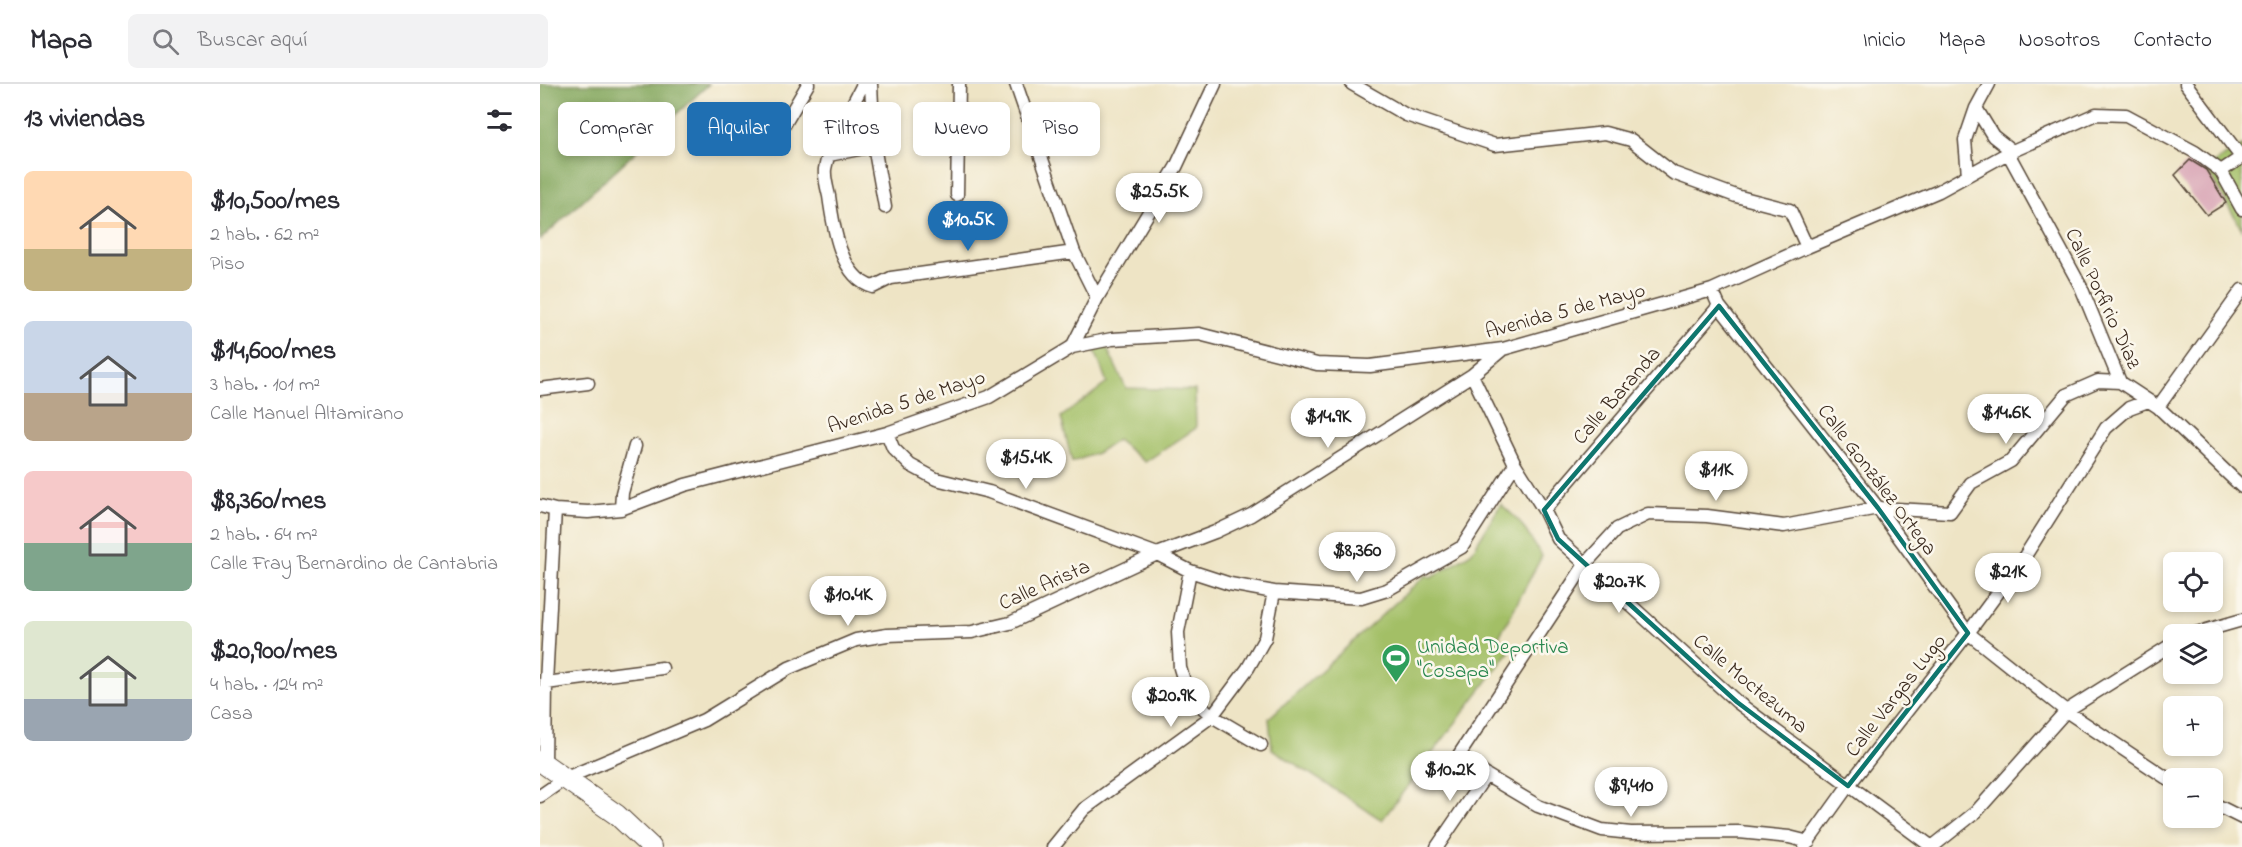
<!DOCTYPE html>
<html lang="es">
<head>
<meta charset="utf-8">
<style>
	:root { --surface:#fff; --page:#f2f2f3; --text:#2b2b33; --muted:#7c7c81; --line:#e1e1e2; --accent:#1f6fb2 }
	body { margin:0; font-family:"Indie Flower",sans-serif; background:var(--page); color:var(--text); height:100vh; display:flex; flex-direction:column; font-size:22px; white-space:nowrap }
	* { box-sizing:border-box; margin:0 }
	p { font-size:20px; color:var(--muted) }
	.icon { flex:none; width:33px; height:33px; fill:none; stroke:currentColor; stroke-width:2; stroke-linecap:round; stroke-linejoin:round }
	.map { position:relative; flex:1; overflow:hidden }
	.sheet { display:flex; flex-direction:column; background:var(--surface); width:540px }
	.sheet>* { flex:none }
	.banner { position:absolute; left:18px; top:18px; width:570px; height:54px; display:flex; gap:12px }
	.controls { position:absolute; left:1623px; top:468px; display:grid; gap:12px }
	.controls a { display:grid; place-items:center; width:60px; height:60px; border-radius:9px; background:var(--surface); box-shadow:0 3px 9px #0003; font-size:30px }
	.price { position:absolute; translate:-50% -51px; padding:0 14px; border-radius:21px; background:#fff; color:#222; font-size:20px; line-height:39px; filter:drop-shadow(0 2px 3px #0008) }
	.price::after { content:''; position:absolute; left:50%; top:36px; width:18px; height:14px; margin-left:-9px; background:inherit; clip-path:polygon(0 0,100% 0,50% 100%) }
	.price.on { background:var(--accent); color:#fff }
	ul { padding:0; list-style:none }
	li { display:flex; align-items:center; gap:18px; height:150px; padding:0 24px }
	li span { display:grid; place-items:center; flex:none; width:168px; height:120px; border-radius:9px; color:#555 }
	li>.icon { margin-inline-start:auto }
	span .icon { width:72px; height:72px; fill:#fffc; stroke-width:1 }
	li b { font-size:26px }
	h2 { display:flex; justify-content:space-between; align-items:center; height:72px; padding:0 24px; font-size:26px }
	.pill { padding:0 21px; border-radius:9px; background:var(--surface); box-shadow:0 3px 9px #0003; font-size:21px; line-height:54px }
	.pill.on { background:var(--accent); color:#fff }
	header { display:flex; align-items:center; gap:36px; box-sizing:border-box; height:84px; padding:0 30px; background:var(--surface); border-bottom:2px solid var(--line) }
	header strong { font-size:28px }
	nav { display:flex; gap:33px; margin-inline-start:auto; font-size:21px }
	.search { width:420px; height:54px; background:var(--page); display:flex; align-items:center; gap:15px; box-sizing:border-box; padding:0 21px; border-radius:9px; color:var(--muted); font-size:22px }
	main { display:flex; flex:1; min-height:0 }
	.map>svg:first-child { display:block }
	.green { fill:#a3bf66; stroke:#6f7442; stroke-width:1.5 }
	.forest { fill:#82a65b; stroke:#5e683c; stroke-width:1.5 }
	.building { fill:#daa8b7 }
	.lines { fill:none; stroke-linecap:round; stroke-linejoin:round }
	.minor-casing { stroke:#564637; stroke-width:15 }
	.primary-casing { stroke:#564637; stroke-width:22 }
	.minor { stroke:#fff; stroke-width:12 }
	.primary { stroke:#fff; stroke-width:20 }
	.marked { fill:none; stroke:#0f766e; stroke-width:4.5; stroke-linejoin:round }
	.labels { text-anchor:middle; stroke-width:5; stroke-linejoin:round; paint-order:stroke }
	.street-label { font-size:21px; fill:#3b2a1e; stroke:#fbf7ec }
	.leisure-label { font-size:21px; fill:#27864d; stroke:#fbf7ec; text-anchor:start }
</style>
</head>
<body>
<header>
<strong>Mapa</strong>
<div class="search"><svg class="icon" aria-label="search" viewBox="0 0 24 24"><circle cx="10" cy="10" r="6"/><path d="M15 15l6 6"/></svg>Buscar aquí</div>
<nav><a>Inicio</a><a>Mapa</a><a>Nosotros</a><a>Contacto</a></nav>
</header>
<main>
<section class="sheet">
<h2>13 viviendas<svg class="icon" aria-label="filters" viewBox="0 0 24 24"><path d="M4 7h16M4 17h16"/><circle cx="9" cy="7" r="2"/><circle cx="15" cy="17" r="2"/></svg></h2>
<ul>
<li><span style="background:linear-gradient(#ffd9b3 65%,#c2b280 0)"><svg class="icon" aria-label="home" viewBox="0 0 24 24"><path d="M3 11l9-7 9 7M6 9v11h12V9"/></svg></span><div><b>$10,500/mes</b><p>2 hab. · 62 m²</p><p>Piso</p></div></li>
<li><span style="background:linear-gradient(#c9d6e8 60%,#b9a48a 0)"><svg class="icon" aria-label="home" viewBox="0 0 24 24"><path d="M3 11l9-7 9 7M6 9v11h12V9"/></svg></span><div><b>$14,600/mes</b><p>3 hab. · 101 m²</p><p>Calle Manuel Altamirano</p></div></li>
<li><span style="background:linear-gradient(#f6c9c9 60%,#7fa58c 0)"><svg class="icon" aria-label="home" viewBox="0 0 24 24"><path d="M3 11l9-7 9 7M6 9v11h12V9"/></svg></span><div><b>$8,360/mes</b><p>2 hab. · 64 m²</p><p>Calle Fray Bernardino de Cantabria</p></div></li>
<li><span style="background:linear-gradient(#dfe7d0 65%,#9aa5b1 0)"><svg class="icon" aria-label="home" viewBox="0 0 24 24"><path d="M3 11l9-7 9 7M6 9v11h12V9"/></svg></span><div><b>$20,900/mes</b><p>4 hab. · 124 m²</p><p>Casa</p></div></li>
</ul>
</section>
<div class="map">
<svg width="1702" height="763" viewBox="0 0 1702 763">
	<rect width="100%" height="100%" fill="#fbf7ec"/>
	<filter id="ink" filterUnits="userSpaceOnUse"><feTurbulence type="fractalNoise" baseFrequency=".0167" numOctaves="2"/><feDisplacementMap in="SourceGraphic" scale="12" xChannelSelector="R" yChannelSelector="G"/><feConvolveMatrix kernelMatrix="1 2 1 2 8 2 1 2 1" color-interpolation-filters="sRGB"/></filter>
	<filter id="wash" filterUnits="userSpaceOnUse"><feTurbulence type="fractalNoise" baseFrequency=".008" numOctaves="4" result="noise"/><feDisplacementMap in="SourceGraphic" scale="24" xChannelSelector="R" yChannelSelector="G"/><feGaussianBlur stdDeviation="1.35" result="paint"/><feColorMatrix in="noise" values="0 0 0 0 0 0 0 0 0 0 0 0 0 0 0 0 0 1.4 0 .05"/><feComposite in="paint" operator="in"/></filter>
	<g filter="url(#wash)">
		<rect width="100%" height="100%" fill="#eee4c5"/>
		<path class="green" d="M1702 62V145L1665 84Z
			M565 260 586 304 655 306 656 344 605 378 577 356 557 369 532 378 521 333 567 299 554 264Z
			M961 420 980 438 1002 472 959 553 972 564 842 736 732 665 729 634 886 491 891 494 931 469Z"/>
		<path class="forest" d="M0 0H169L0 156Z"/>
		<g id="blocks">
			<path class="building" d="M1650 76 1666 86 1686 119 1667 131 1635 91Z"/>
		</g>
	</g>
	<g filter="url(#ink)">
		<use href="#blocks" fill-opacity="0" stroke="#564637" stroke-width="1.5"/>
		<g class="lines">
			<g class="minor-casing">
				<path id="minor" d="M323 0C311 25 290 57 285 85 284 93 287 104 289 112 293 141 300 194 333 203L351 194 534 168
					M331 0 334 62 345 123
					M476 0 534 168 557 214
					M812 0 866 31 955 61 1065 49 1091 56 1133 89 1196 112 1250 126 1267 163
					M1646 0 1701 73
					M1436 24 1453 52 1472 67
					M240 48 268 0
					M1468 69 1541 203 1580 298 1618 323 1702 403
					M289 71 334 62
					M1681 87 1702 73
					M1428 91 1425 56 1436 24 1449 0
					M417 111 419 0
					M1172 206 1179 222 1338 424 1428 549 1526 627 1634 699
					M532 263 557 214 636 83 675 0
					M932 291 975 380 1004 426 1018 455 1197 618 1392 763
					M0 305 48 299
					M1618 323 1702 206
					M347 349 353 364 370 381 396 395 449 408 617 470 650 487 690 500 734 508 821 514 847 506 922 463 975 380
					M0 422 15 426 48 428 81 425 145 401 347 349 449 313 532 263 572 255 659 250 777 280 830 282 963 265 1172 206 1267 163 1399 107 1468 69 1556 30 1586 31 1655 68 1681 87 1702 125
					M81 425 82 409 95 362
					M1004 426 1179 222
					M650 487 638 548 640 584 648 610 672 632 721 661
					M1653 550 1702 536
					M6 599 122 584
					M5 680 6 599 15 426
					M0 712 26 694 164 636 249 584 316 556 347 551 432 548 470 539 617 470 675 448 711 431 932 291 963 265
					M1672 719 1702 734
					M1269 758 1249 753 1199 748 1091 749 1062 746 998 722 946 691 919 671 1046 479 1077 445 1108 430 1167 432 1244 442 1338 424 1410 428 1431 399 1471 377 1526 311 1558 297 1580 298
					M1265 762 1308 702 1428 549 1485 472 1566 344 1589 324 1608 317
					M513 763 544 725 672 632 708 584 725 554 734 508
					M897 763 946 691
					M1392 763 1436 728 1526 627 1634 559"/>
			</g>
			<g class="primary-casing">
				<path id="primary" d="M0 677 77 731 111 763"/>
			</g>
			<use href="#minor" class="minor"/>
			<use href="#primary" class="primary"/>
		</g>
	</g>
	<path class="marked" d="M1179 222 1338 424 1428 549 1308 702 1197 618 1018 455 1004 426Z"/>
	<defs>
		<g id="stadium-pin" transform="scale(1.5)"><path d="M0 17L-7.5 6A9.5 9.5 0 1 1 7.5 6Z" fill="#2e9e5b" stroke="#fbf7ec"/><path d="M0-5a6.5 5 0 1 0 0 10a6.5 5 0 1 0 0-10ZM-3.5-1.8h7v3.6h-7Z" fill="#fff"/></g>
	</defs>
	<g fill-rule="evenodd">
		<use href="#stadium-pin" x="856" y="574"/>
	</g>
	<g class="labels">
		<g class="street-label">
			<text transform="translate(1564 214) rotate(65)" y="7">Calle Porfirio Díaz</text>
			<text transform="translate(1025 226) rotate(-15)" y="7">Avenida 5 de Mayo</text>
			<text transform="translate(1076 311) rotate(-49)" y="7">Calle Baranda</text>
			<text transform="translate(366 317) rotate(-18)" y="7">Avenida 5 de Mayo</text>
			<text transform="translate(1338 395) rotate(53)" y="7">Calle González Ortega</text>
			<text transform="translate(504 500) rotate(-24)" y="7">Calle Arista</text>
			<text transform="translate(1211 599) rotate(40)" y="7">Calle Moctezuma</text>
			<text transform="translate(1355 611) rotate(-52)" y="7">Calle Vargas Lugo</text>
		</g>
		<g class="leisure-label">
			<text x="877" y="569">Unidad Deportiva<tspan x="877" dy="24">"Cosapa"</tspan></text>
		</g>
	</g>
</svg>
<div class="controls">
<a><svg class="icon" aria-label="locate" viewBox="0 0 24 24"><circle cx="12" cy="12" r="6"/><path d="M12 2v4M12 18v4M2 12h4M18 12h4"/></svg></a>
<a><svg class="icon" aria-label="layers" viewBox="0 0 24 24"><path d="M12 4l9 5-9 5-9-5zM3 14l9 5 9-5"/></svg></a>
<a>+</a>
<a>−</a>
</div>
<b class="price" style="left:619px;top:140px">$25.5K</b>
<b class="price on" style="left:428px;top:168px">$10.5K</b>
<b class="price" style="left:1466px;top:361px">$14.6K</b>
<b class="price" style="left:788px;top:365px">$14.9K</b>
<b class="price" style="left:486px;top:406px">$15.4K</b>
<b class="price" style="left:1176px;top:418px">$11K</b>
<b class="price" style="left:817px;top:499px">$8,360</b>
<b class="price" style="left:1468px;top:520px">$21K</b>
<b class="price" style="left:1079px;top:530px">$20.7K</b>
<b class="price" style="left:308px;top:543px">$10.4K</b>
<b class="price" style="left:631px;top:644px">$20.9K</b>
<b class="price" style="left:910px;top:718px">$10.2K</b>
<b class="price" style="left:1091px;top:734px">$9,410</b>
<div class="banner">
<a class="pill">Comprar</a>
<a class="pill on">Alquilar</a>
<a class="pill">Filtros</a>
<a class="pill">Nuevo</a>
<a class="pill">Piso</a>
</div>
</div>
</main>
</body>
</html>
